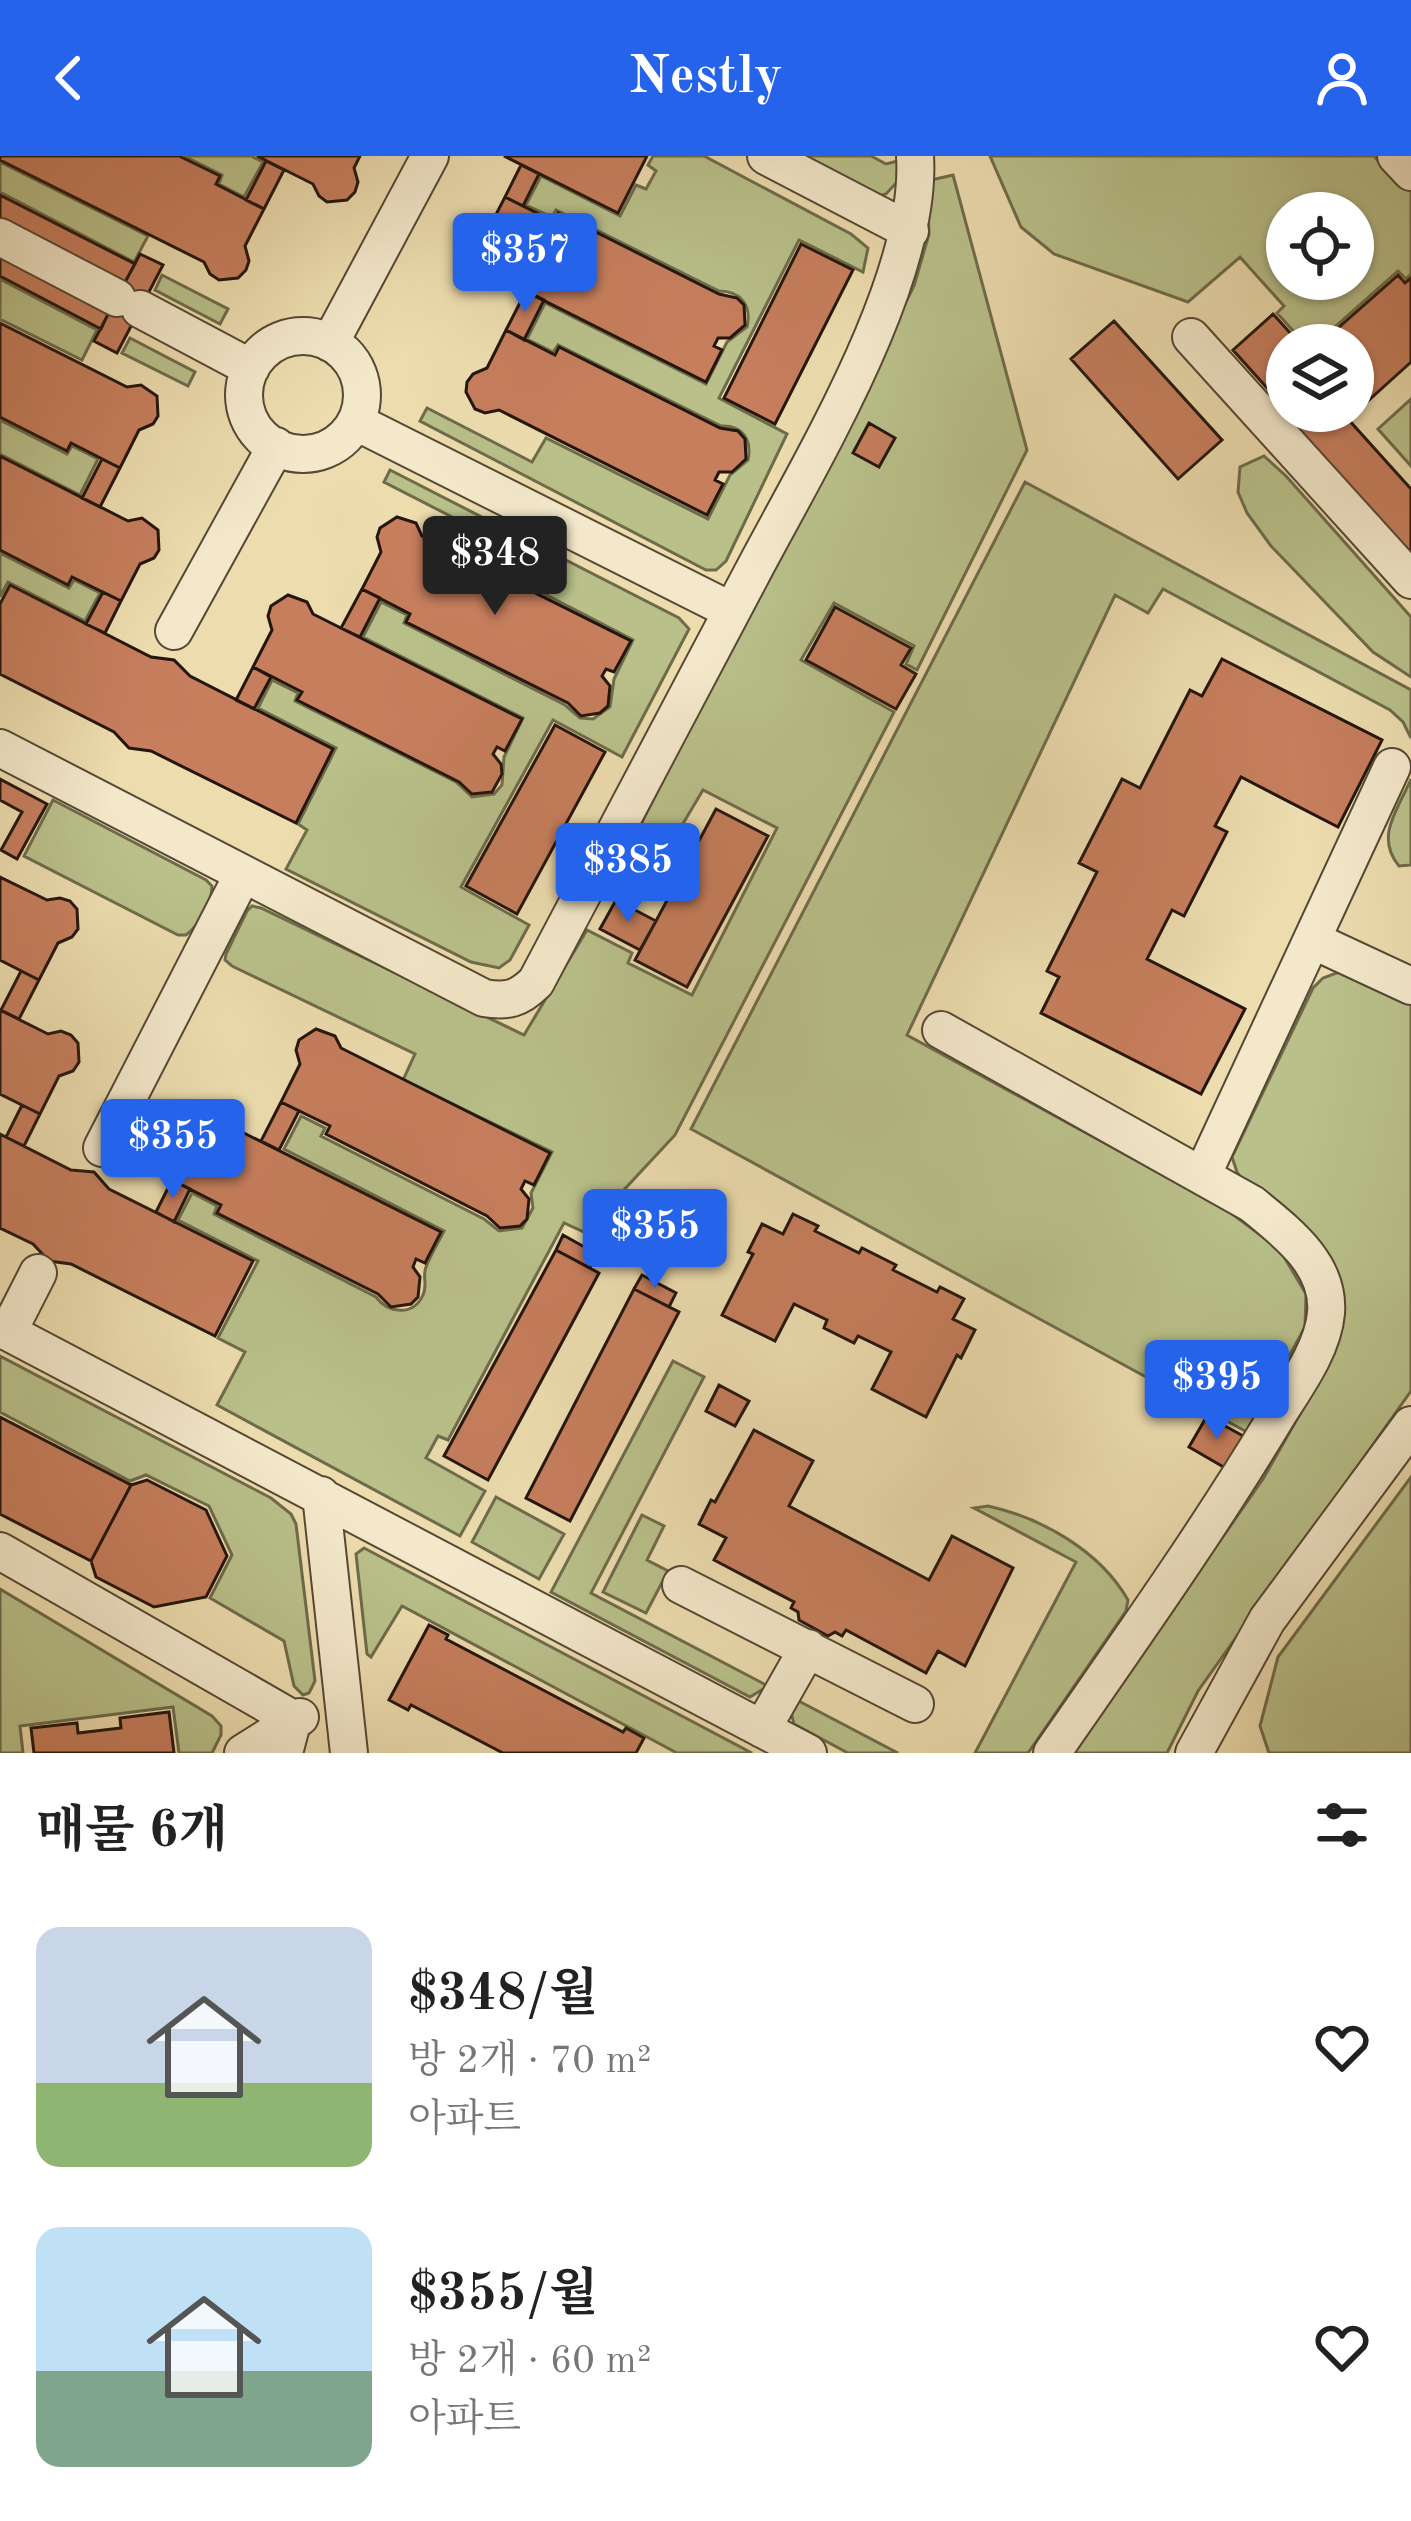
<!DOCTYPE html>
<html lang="ko">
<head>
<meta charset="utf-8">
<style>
	:root { --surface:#fff; --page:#f2f2f2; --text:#222; --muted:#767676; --accent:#2563eb }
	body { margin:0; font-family:"Old Standard TT","Noto Serif KR",serif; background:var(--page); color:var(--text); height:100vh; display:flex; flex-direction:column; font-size:45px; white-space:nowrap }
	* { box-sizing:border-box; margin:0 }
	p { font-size:39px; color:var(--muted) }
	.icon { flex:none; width:66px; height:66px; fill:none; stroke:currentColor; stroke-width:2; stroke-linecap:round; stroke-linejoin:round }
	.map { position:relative; height:1597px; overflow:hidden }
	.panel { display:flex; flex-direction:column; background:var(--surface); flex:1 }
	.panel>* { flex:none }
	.controls { position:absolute; left:1266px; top:36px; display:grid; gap:24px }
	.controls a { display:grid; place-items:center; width:108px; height:108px; border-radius:50%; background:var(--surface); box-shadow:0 3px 9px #0004; font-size:60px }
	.price { position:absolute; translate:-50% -102px; padding:0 27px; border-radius:12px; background:var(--accent); color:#fff; font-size:39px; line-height:78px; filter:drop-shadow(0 3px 6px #0008) }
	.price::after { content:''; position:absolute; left:50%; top:72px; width:36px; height:27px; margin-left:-18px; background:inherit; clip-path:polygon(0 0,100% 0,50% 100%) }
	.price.current { background:#222; color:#fff }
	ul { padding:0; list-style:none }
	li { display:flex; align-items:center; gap:36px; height:300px; padding:0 36px }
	li span { display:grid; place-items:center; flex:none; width:336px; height:240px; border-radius:24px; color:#555 }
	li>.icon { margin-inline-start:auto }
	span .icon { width:144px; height:144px; fill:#fffc; stroke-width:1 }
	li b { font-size:51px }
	h2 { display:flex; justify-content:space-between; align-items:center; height:144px; padding:0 36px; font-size:51px }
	header { display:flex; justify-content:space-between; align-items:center; height:156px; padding:0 36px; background:var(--accent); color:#fff; font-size:54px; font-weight:800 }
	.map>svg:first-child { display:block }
	.green { fill:#b9c08a; stroke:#6e6b4b; stroke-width:3; fill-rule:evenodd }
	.building { fill:#c67e5d; stroke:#24160c; stroke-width:3 }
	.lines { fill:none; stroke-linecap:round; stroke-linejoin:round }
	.minor-casing { stroke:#564834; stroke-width:40 }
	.minor { stroke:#f3e8ca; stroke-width:36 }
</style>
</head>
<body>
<header><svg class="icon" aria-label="back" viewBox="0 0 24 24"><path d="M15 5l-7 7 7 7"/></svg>Nestly<svg class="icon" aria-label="person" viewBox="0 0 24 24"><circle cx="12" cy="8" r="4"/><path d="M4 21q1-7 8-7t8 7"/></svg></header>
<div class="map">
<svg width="1411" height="1597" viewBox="0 0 1411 1597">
	<rect width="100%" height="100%" fill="#ecdcae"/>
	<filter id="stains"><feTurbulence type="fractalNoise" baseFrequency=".00167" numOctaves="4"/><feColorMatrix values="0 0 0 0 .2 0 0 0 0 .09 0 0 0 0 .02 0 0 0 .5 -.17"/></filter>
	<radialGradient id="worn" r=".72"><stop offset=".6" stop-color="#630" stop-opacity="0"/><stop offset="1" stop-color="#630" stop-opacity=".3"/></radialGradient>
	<path class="green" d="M184 0H251L263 6 244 41 219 28 222 19Z
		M653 0H704L851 78 868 92 863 116 799 84 719 242 787 278 726 405 716 414H706L420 265 427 252 532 306 546 282 708 363 730 319 748 304C752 284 743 269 721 270L558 189 553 196 527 183 545 147 706 228 727 186 747 171C752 150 741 135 719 135L556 54 552 61 526 49 541 20 620 60 636 29 646 33 656 15 648 9Z
		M796 0H871L886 8 898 5 899 24 886 38 879 40Z
		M990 0H1374L1396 26 1411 31V118L1406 123 1398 115 1319 185 1322 189H1306L1277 157 1284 150 1240 101 1188 146 1054 98 1021 71ZM1287 57H1353V123H1287Z
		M0 6 148 80 134 106 0 36Z
		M953 19 1027 294 917 514 906 508 914 490 834 447 801 504 894 556 675 979 622 1036 597 1082 564 1067 448 1284 438 1280 426 1302 485 1335 460 1380 217 1249 245 1196 218 1182 258 1105 178 1064 192 1037 217 1050 214 1058 376 1141C388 1157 413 1161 423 1139 428 1129 422 1121 426 1111 431 1098 438 1087 444 1075L284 993 301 960 325 972 321 980 484 1063 499 1075 522 1072 533 1052 531 1037 552 996 403 924 415 898 232 810 225 804 226 798 247 755 252 750 261 752 524 879 587 774 632 797 628 807 692 839 777 672 703 634 669 691 651 692 643 685 642 666 914 130 929 78 927 25Z
		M162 119 228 153 220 168 155 134Z
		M0 123 97 174 82 204 0 163Z
		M130 182 195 216 188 230 122 197Z
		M1411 243V310L1378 273Z
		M0 264 67 298 72 290 98 303 80 339 0 298Z
		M1264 300 1286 320 1411 461V521L1373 496 1271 390 1247 357 1238 336 1240 311Z
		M390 314 679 462 689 473 622 601 553 564 461 731 529 769 510 804 499 812 471 806 286 713 307 674 298 668 336 592 258 552 272 524 298 537 295 545 456 626 472 641 494 638 502 629 504 601 523 562 363 481 381 446 407 459 404 467 565 549 580 562 593 563 610 551 614 523 633 484 481 405 493 382 384 326Z
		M1025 326 1411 534V582L1403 566 1390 554 1163 433 1148 457 1115 439 907 879 1227 1054 1280 1094 1306 1138 1305 1171 1247 1276 691 973Z
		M0 397 69 432 74 424 100 437 85 465 8 426 0 441Z
		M1411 623V709L1399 710C1375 681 1397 655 1411 623Z
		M53 644 206 724 212 730C212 747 199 769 186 779H178L24 700Z
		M1339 816 1411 844V1235L1198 1535 1167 1597H1068L1096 1563 1263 1323 1329 1207 1342 1163 1237 1016 1232 1001 1313 832 1323 822Z
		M0 1200 271 1342 291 1358 296 1368 315 1525 309 1537 303 1539 294 1530 284 1485 210 1442 232 1399 209 1350 146 1319 130 1325 0 1256Z
		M673 1205 704 1221 591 1437 768 1530 750 1541 551 1436Z
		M1411 1321V1597H1269L1260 1570 1278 1501Z
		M496 1341 564 1378 539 1423 472 1386Z
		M988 1350C1042 1362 1100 1395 1128 1444L1126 1455 1028 1597H975L1076 1406 974 1352Z
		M642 1359 664 1370 647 1404 668 1415 646 1457 603 1436Z
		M364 1392 752 1597H677L402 1450 371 1501 367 1498 356 1398Z
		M0 1433 212 1560 221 1570V1579L212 1597H179L173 1551 20 1570 23 1597H0Z
		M793 1542 898 1597H848L794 1568 790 1552Z"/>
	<path class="building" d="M0 0H179L220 20 216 28 264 53 245 90 249 105 246 114 238 122 219 124 210 118 204 106 0 4Z
		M257 0H360L354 12 358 26 355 36 347 44 327 46 319 40 313 28Z
		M504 0H647L618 57Z
		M266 5 284 14 264 53 246 44Z
		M521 9 539 18 523 50 505 41Z
		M0 39 135 108 125 126 0 62Z
		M505 41 553 65 558 57 719 138 737 142 744 149 745 169 730 182H718L714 190 722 194 706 226 497 121 484 124 474 120 464 103 466 92 472 84 486 78Z
		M801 88 853 114 775 268 724 242Z
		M0 97 110 154 101 173 0 120Z
		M140 98 163 109 117 197 94 185Z
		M1398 119 1405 127 1411 122V206L1348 263 1411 333V412L1272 247 1287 234V255H1353V189L1322 186Z
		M526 135 544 144 524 184 506 174Z
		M1273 158 1301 189H1287V234L1277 243 1233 194Z
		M1114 165 1222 284 1178 323 1071 203Z
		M0 167 127 231 141 229 157 240 158 260 153 268 139 274 120 312 71 287 67 295 0 261Z
		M506 174 555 199 559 191 720 272 738 275 745 283 746 303 732 316H719L715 324 723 328 707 359 499 254 485 257 475 253 466 236 467 226 473 218 487 212Z
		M869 267 895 282 879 311 853 297Z
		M0 300 128 365 142 362 158 374 159 394 154 402 140 408 121 445 72 421 68 429 0 394Z
		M102 303 120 312 100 351 82 342Z
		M397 361 416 367 422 380 631 485 614 516 606 513 602 520 610 530 608 550 600 557 581 560 568 547 406 466 410 458 362 433 381 396 377 381 380 372Z
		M10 429 151 501 174 504 190 520 333 593 296 667 151 595 129 592 114 576 0 518V448Z
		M362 433 380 442 360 481 341 472Z
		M103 436 121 445 105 477 86 468Z
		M288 439 307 446 313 458 522 563 505 595 497 591 493 598 501 608 502 618 492 636 472 638 459 626 297 544 302 536 253 511 272 474 268 460 271 450Z
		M835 451 911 492 901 509 916 518 896 553 806 504Z
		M1222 503 1382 584 1338 671 1241 621 1215 670 1227 676 1184 760 1172 754 1147 803 1245 853 1201 938 1041 857 1059 821 1047 815 1097 716 1079 707 1122 623 1140 632 1190 534 1202 540Z
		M253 511 271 521 254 553 236 544Z
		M555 569 605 596 517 758 466 730Z
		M0 623 47 648 17 703 1 694 22 656 0 644Z
		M716 653 768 680 687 831 635 804Z
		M0 721 47 744 60 742 70 745 77 753 78 773 72 781 58 787 39 824 0 804Z
		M616 744 656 765 640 794 600 773Z
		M21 815 39 824 19 863 1 854Z
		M0 854 48 878 61 875 71 879 78 887 79 906 73 915 59 920 40 958 0 938Z
		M316 873 335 880 341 892 550 997 534 1029 525 1025 521 1033 529 1043 527 1063 520 1070 500 1072 487 1060 326 978 330 970 281 946 300 908 296 894 299 884Z
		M281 946 299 955 279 994 261 985Z
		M22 949 40 958 24 990 6 981Z
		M207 952 227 959 232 971 441 1076 425 1107 416 1103 413 1111 420 1121 418 1141 411 1148 391 1151 378 1138 217 1057 221 1049 172 1024 191 987 188 973 190 963Z
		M0 978 71 1014 94 1016 109 1033 253 1105 215 1180 71 1108 49 1105 33 1088 0 1072Z
		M172 1024 190 1033 174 1066 156 1056Z
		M793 1058 818 1070 815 1075 859 1097 862 1092 896 1109 893 1114 937 1136 940 1131 964 1143 953 1163 975 1174 961 1202 957 1199 926 1261 872 1233 891 1196 858 1180 854 1187 824 1172 827 1164 794 1148 775 1185 722 1159 753 1098 748 1096 762 1068 783 1078Z
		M563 1079 597 1098 590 1112 556 1094Z
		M556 1094 599 1117 488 1324 444 1300Z
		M642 1119 676 1137 669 1151 634 1133Z
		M634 1133 679 1156 570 1365 526 1342Z
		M719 1229 749 1245 735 1270 706 1255Z
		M1207 1260 1245 1281 1227 1313 1189 1291Z
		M0 1261 131 1329 91 1405 0 1358Z
		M754 1274 813 1305 789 1350 929 1424 952 1380 1013 1412 965 1510 938 1495 926 1517 846 1474 842 1480 835 1476 828 1480 799 1464 798 1456 791 1452 794 1446 714 1404 726 1382 699 1368 711 1344 715 1346Z
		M147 1324 206 1354 227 1400 206 1441 154 1451 96 1421 91 1405 131 1329Z
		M429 1469 448 1479 446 1483 623 1576 626 1572 644 1582 636 1597H503L411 1549 408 1554 389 1544Z
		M169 1556 174 1597H34L31 1572 77 1567 78 1577 121 1572 120 1562Z"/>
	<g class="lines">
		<g class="minor-casing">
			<path id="minor" d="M766 0 910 75
				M1396 0 1411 16
				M0 81 117 142
				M140 153 251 212
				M244 239a59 59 0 1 1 118 0a59 59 0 1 1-118 0Z
				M1191 181 1411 424
				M330 187 430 0
				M356 266 732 455
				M174 475 276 290
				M0 592 484 842C507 846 519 843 536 826 607 691 679 557 750 421 808 310 923 124 915 0
				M1312 784 1411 830
				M941 874 1252 1048C1286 1076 1330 1108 1326 1157 1323 1194 1294 1232 1275 1263 1206 1378 1128 1487 1052 1597
				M102 992 243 718
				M1202 1020 1392 611
				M0 1172 808 1597
				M8 1176 38 1117
				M321 1339 349 1597
				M0 1395 293 1563 284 1597
				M681 1429 915 1548
				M762 1573 808 1492
				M243 1597 300 1561
				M1194 1597 1267 1464 1411 1269"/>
		</g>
		<use href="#minor" class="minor"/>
	</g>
	<rect width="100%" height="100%" filter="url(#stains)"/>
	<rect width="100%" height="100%" fill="url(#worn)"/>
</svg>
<div class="controls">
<a><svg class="icon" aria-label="locate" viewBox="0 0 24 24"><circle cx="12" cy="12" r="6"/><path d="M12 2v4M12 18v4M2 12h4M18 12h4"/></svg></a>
<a><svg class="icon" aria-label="layers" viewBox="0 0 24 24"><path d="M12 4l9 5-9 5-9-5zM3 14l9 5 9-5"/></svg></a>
</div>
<b class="price" style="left:525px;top:159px">$357</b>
<b class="price current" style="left:495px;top:462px">$348</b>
<b class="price" style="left:628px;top:769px">$385</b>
<b class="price" style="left:173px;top:1045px">$355</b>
<b class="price" style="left:655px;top:1135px">$355</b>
<b class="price" style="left:1217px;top:1286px">$395</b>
</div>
<section class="panel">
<h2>매물 6개<svg class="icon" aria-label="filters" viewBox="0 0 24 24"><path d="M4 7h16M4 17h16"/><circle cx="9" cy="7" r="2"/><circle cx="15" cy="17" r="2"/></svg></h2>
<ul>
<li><span style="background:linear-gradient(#c9d6e8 65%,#8fb573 0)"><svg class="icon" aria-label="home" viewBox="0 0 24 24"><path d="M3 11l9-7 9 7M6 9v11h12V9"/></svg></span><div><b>$348/월</b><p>방 2개 · 70 m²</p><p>아파트</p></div><svg class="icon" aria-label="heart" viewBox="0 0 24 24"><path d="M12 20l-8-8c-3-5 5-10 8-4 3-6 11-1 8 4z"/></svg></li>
<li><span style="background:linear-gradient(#bfe0f5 60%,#7fa58c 0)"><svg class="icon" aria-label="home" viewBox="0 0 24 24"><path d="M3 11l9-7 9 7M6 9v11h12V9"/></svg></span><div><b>$355/월</b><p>방 2개 · 60 m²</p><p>아파트</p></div><svg class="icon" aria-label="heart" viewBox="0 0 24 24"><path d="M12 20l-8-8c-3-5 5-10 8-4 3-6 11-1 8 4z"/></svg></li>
</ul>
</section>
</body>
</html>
